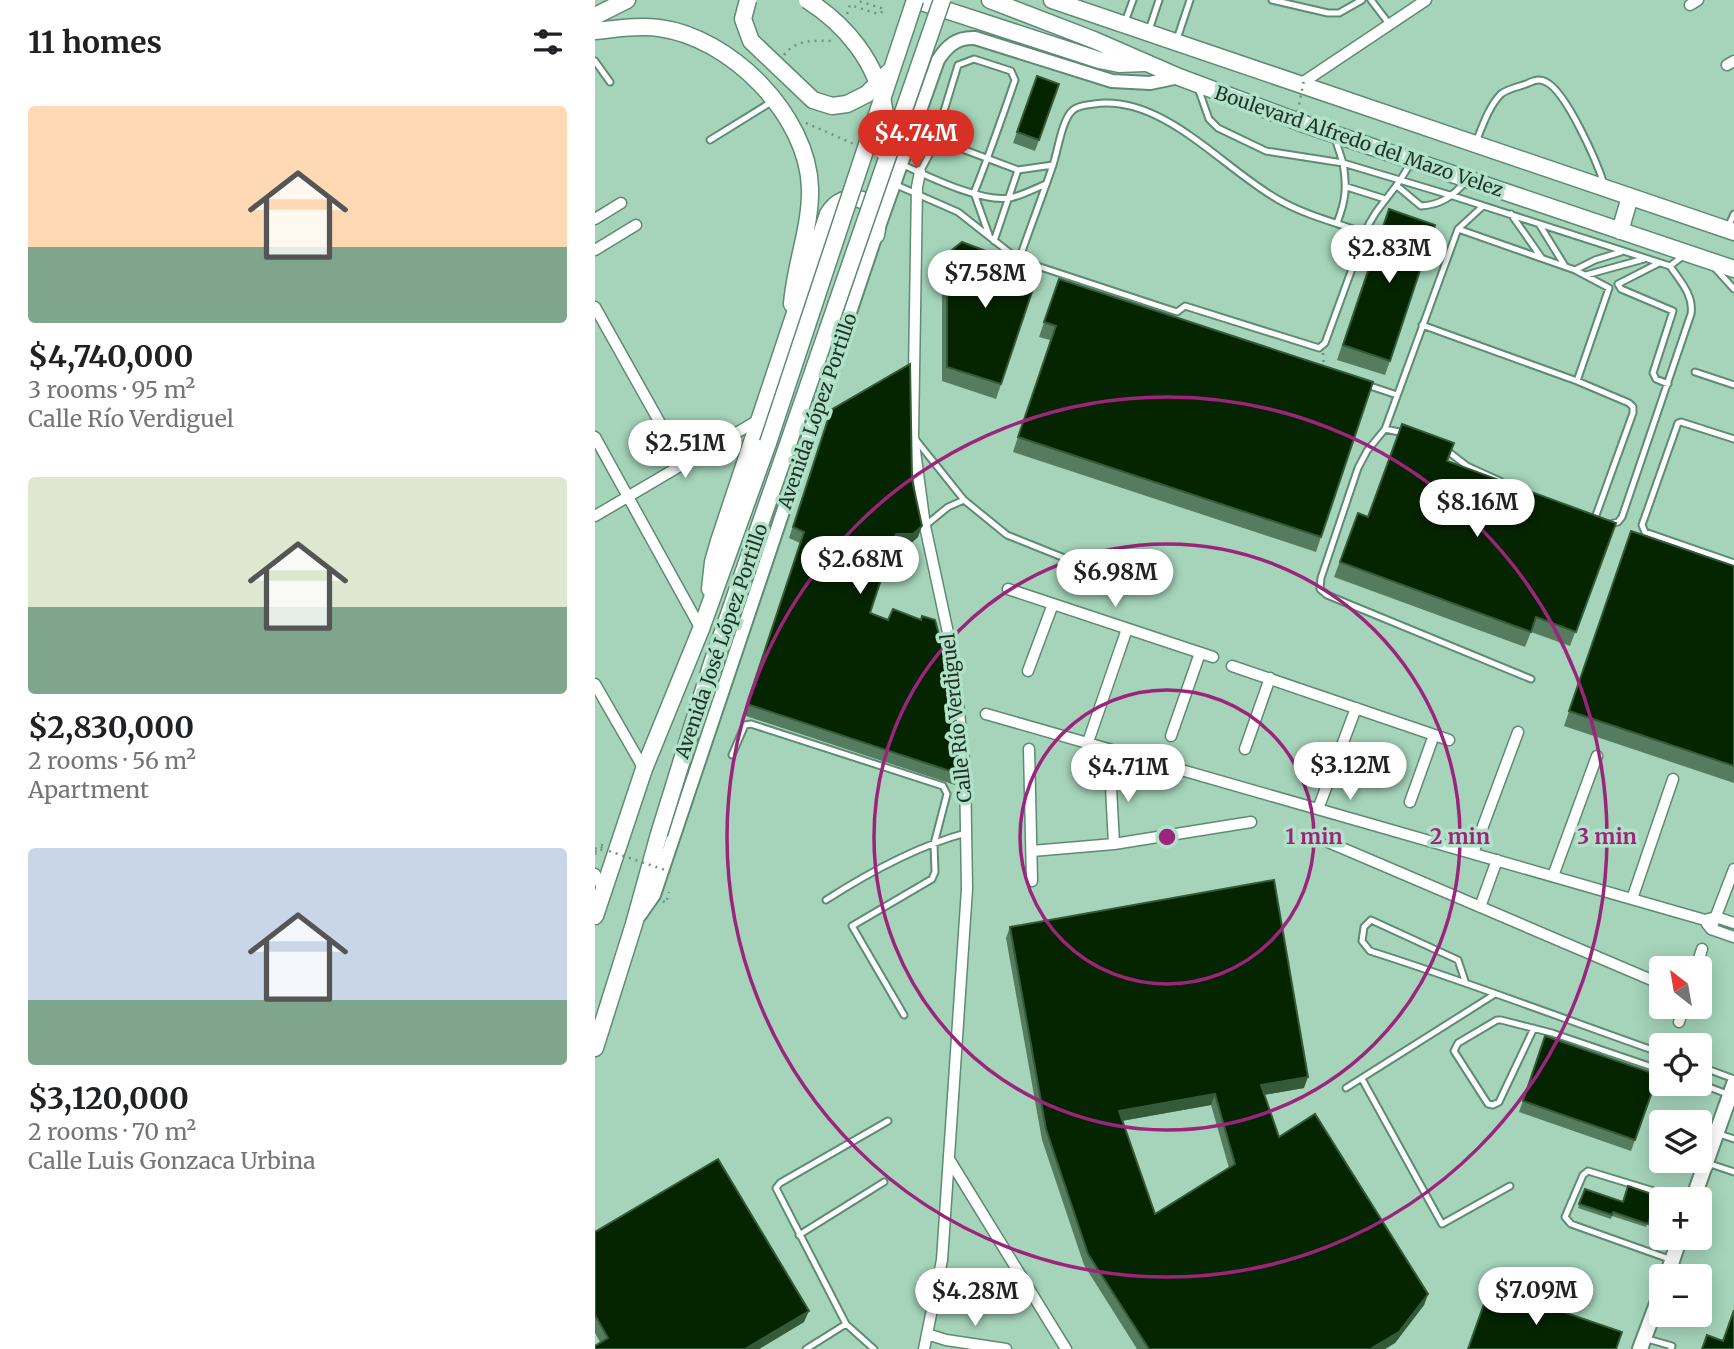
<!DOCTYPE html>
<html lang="en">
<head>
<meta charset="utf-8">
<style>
	:root { --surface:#fff; --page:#f6f6f6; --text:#202124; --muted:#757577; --accent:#d93025 }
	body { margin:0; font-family:Merriweather,serif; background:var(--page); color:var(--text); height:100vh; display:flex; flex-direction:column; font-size:26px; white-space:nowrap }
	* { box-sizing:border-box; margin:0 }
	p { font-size:23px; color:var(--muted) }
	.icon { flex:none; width:38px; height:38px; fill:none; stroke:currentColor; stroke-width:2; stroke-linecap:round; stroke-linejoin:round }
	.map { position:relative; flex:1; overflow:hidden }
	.sheet { display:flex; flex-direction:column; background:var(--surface); width:595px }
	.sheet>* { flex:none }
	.needle { width:46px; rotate:329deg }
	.buttons { position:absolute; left:1054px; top:956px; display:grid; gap:14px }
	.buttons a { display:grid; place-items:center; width:63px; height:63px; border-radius:7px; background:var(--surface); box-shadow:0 4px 18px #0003; font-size:35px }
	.price { position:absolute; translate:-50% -60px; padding:0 16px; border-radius:24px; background:#fff; color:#222; font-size:23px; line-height:46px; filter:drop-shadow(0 2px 4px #0008) }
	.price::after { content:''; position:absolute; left:50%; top:42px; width:21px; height:16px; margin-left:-10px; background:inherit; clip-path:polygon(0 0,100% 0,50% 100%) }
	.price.active { background:var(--accent); color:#fff }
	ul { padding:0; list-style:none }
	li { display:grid; align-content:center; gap:14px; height:371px; padding:0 28px }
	li span { display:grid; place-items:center; height:217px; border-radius:7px; color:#555 }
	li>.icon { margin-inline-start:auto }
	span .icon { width:126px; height:126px; fill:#fffc; stroke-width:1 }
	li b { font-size:30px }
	h2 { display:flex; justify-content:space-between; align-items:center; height:84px; padding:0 28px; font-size:30px }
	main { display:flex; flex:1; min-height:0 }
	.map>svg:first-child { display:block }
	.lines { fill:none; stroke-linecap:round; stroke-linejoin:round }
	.service-casing { stroke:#5e8b73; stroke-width:9 }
	.minor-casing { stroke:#5e8b73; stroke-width:13 }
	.tertiary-casing { stroke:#5e8b73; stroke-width:16 }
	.secondary-casing { stroke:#5e8b73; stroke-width:18 }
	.primary-casing { stroke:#5e8b73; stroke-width:19 }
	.path { stroke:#709480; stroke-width:2.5; stroke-dasharray:2 5; stroke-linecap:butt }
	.service { stroke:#fff; stroke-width:5 }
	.minor { stroke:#fff; stroke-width:10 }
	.tertiary { stroke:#fff; stroke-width:12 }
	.secondary { stroke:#fff; stroke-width:14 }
	.primary { stroke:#fff; stroke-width:16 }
	.primary-bridge-casing { stroke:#5e8b73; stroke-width:19; stroke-linecap:butt }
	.path-bridge { stroke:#709480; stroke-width:2.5; stroke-dasharray:2 5; stroke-linecap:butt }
	.primary-bridge { stroke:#fff; stroke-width:16 }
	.wall { fill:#557c5e; fill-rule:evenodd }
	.shaded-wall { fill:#355a38 }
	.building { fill:#052501; stroke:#355a38; stroke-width:2; fill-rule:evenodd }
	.ring { fill:none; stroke:#9c247d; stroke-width:3.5 }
	.labels { text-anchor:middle; stroke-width:7; stroke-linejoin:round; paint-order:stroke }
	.street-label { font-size:19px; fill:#1f3228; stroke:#b1e2c7 }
	.centre { fill:#9c247d; stroke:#b1e2c7; stroke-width:3.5 }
	.ring-label { font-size:21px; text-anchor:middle; font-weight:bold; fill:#9c247d; stroke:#b1e2c7; stroke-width:7; stroke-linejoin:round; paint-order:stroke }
</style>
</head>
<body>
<main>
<section class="sheet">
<h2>11 homes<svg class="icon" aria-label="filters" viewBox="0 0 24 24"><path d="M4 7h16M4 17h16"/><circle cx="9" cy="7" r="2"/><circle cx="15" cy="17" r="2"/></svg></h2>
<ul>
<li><span style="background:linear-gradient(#ffd9b3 65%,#7fa58c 0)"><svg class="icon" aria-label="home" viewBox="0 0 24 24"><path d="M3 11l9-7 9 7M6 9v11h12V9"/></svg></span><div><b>$4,740,000</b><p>3 rooms · 95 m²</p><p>Calle Río Verdiguel</p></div></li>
<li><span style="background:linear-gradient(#dfe7d0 60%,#7fa58c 0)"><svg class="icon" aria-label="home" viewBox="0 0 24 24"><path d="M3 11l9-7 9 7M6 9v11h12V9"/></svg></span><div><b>$2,830,000</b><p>2 rooms · 56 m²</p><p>Apartment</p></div></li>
<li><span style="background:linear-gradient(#c9d6e8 70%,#7fa58c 0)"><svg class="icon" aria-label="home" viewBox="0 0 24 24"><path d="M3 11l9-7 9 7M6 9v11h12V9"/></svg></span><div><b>$3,120,000</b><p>2 rooms · 70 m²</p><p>Calle Luis Gonzaca Urbina</p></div></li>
</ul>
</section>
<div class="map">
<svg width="1139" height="1349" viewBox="0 0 1139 1349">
	<rect width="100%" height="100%" fill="#a5d4ba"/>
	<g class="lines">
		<g class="service-casing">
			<path id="service" d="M677 0 733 13H744L767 0
				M776 0 795 25
				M530 22 538 0
				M554 30 564 0
				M582 39 595 0
				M0 61 15 82
				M603 88 614 119 623 128 671 151 748 163C752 187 751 200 742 223
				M740 138 748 163 858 196 1075 266 1088 256
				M115 140 178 101
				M881 142C887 127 894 106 906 94 912 89 923 87 931 84 938 81 944 78 951 82 971 91 1002 162 1009 184
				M306 164C332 176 387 203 415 198 428 195 439 189 451 184
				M325 172 343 138
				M299 184 363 212 424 260 582 312 590 306 724 348 730 343 770 233C742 223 710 215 684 200 628 169 568 94 499 104 492 105 484 105 478 110 467 119 463 150 458 165 447 197 435 228 424 260
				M802 186 826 206C846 205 858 196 871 181
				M752 187 790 199
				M916 214 946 257
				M944 224 970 266
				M1133 227 1139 214
				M863 229 980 270 1014 288 982 381
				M770 233C780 206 803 190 815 163
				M394 235 379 193C394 155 407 118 420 80L416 71 379 59 363 65 342 134 346 141 423 170 458 165
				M399 241 423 170
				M1064 263 1023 284 1026 289 1078 311 1058 373 1061 379 1073 384
				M1119 267 1139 289
				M980 270 1000 260 1026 252
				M991 275 1049 259
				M827 325 982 381 1034 403 1038 407V413L1000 518
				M1100 372 1139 385
				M772 385 802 395
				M790 429 772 451 763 468 726 578 725 589 732 595 936 679
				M809 433 790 429 863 229 888 206
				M1139 439 1086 422 1083 423 1047 525 1050 532 1139 563
				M321 440 369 500 412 535 507 573
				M850 449 872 466 905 481
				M1015 524 1023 522 1027 517 1096 314C1099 295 1085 281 1075 266
				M331 525 353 507 369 500
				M137 755 150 725 156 724 348 786 352 794 339 844 340 872 337 879 257 926 309 1015
				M231 900C273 873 322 846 371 833
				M870 981 863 960 776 920 769 927 767 941 775 951C873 982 969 1019 1066 1053
				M939 1028 904 1102 898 1105 893 1104 859 1051 863 1043 902 1020H906L957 1033 1066 1070
				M1104 1066 1139 1079
				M767 1079 847 1224 915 1186
				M1103 1083 1135 1095
				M751 1088 900 994
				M1124 1134 1139 1139
				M1112 1163 1139 1172
				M204 1235 289 1182
				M1077 1260 976 1224 970 1217 988 1175 993 1171 1085 1199
				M1049 1338 1077 1346 1076 1349
				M211 1349 251 1324
				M279 1349 251 1324 181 1188 185 1183 293 1121"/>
		</g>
		<g class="minor-casing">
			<path id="minor" d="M1095 5 1103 0
				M1132 65 1139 61
				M704 85 831 0
				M325 172 322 187 318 436 330 526 358 656 370 769 372 889 347 1260 329 1349
				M0 219 26 203
				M0 250 41 225
				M0 307 88 464
				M0 437 106 629
				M0 516 165 419
				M413 589 618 657
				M637 666 854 740
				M433 671 458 604
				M0 684 49 769
				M391 714 1110 920 1121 917 1139 923
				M576 736 605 653
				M493 742 532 629
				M434 749 437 881
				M514 749 519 844
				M650 749 675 678
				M815 802 839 735
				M723 809 761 708
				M733 842 1066 984
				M437 851 519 844 656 822
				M878 853 923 732
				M0 874 9 890
				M958 876 1002 756
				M1037 899 1078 779
				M885 907 902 860
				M1112 924 1116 929 1139 937
				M1116 929 1139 869
				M1101 968 1107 949
				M1084 1022 1089 1006
				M354 1159 471 1349
				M332 1334 351 1340 411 1349"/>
		</g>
		<g class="tertiary-casing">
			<path id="tertiary" d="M45 915 59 895 281 235 343 60C352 46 362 37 380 38L517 81 555 83 584 77"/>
		</g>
		<g class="secondary-casing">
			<path id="secondary" d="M1098 1199 1139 1084
				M1072 1276 1085 1237
				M1045 1349 1066 1293"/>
		</g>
		<g class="primary-casing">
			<path id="primary" d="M320 0 504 60 524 64 549 63
				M395 0 499 40 584 77 712 125 1139 269
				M457 0 1139 232
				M0 16 32 0
				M0 31C21 29 43 25 64 28 135 37 213 115 215 188 216 227 200 265 197 304
				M1025 231 1035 197
				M115 589 118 562 124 541 233 214C249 186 290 197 281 235
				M0 916 49 769 106 629 173 443
				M0 1048 39 924 64 834"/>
		</g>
		<path class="path" d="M252 14 255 5 283 14 289 11 286 8 260 0
			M189 55C202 38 220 41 240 41
			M211 123 259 144
			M728 353 729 368
			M0 852 9 846
			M68 901 71 903 74 892"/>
		<use href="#service" class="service"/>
		<use href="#minor" class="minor"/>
		<use href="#tertiary" class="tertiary"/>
		<use href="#secondary" class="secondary"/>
		<use href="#primary" class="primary"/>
		<g class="primary-bridge-casing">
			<path id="primary-bridge" d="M153 0 148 19 156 41 218 100 237 106 252 104 272 94 294 72
				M212 0C250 24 282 62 289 108 291 122 289 137 288 151
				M173 443 320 0
				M64 834 117 663 347 0"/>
		</g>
		<path class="path-bridge" d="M700 125 709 80
			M0 849 7 845 9 848 0 854
			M14 851 76 872"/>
		<use href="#primary-bridge" class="primary-bridge"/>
	</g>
	<path class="wall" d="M442 76 464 84 440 151 418 143Z
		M788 224 795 361 790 375 742 360Z
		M352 254 406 384 401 399 347 381V269Z
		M464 279 726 537 721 552 418 452 455 340 444 337Z
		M236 410 317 480 323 537 314 545H297L275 613 364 774 360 785 148 715 205 543 194 538Z
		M852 461 1021 523 975 646 936 632 930 647 739 577 763 513 773 517Z
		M1036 531 1139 566V783L969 726Z
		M415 927 709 1088 669 1095 684 1137 833 1294 829 1305 800 1343 790 1349H542L489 1265 447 1140 411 938ZM616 1105 634 1168 560 1214 527 1121Z
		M950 1036 1063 1075 1036 1151 924 1112Z
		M990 1189 1028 1202 1062 1196 1051 1227 1017 1216 1016 1219 983 1208Z
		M0 1232 209 1322 164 1349H0L5 1342 0 1333Z"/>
	<path class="shaded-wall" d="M327 526 323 537 314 545H297L301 534Z
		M713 1077 709 1088 662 1096 666 1085Z
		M620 1094 616 1105 520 1122 524 1111Z
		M833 1294 829 1305 800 1343 790 1349H775Z
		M214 1311 209 1322 164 1349H150Z"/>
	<path class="building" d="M442 76 464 84 444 140 422 132Z
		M794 209 840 225 795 361 748 345Z
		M367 242 444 271 406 384 352 367V254Z
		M464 279 778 382 726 537 423 437 461 326 449 322Z
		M315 364 317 480 327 526 318 534H301L275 613 293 620 298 609 326 620 327 616 340 620 359 690 364 774 152 704 209 532 198 527 236 410Z
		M807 424 859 443 852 461 1021 523 981 632 941 617 936 632 745 562 763 513 773 517Z
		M1036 531 1139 566V766L974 711Z
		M679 880 713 1077 666 1085 684 1137 720 1114 833 1294 804 1332 775 1349H554L493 1254 451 1129 415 927ZM620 1094 640 1164 560 1214 524 1111Z
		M950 1036 1063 1075 1040 1140 928 1101Z
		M123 1159 214 1311 150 1349H0V1346L13 1338 0 1315V1232Z
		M1033 1186 1062 1196 1053 1224 1018 1212 1017 1215 984 1204 990 1189 1028 1202Z
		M895 1287 1027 1332 1021 1349H873Z
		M1139 1310V1349H1107L1112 1335 1128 1341Z"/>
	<g class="ring">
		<circle cx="572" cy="837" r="147"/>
		<circle cx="572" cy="837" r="293"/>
		<circle cx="572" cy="837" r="440"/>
	</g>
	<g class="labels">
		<g class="street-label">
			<text transform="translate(764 141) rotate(19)" y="7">Boulevard Alfredo del Mazo Velez</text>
			<text transform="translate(222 411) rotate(-71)" y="7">Avenida López Portillo</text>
			<text transform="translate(126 641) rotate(-71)" y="7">Avenida José López Portillo</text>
			<text transform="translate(361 718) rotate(-96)" y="7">Calle Río Verdiguel</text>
		</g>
	</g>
	<circle cx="572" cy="837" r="10" class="centre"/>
	<g class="ring-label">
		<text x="719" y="844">1 min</text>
		<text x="865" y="844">2 min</text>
		<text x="1012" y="844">3 min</text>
	</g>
</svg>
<div class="buttons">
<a><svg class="needle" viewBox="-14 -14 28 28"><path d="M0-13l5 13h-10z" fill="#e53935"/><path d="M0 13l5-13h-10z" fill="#757577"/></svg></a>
<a><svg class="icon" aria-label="locate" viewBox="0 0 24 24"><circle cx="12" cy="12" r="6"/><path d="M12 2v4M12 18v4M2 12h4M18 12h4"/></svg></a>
<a><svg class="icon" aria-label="layers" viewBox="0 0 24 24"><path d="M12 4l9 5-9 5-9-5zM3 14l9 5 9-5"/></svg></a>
<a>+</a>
<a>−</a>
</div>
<b class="price active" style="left:321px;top:170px">$4.74M</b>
<b class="price" style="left:794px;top:285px">$2.83M</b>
<b class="price" style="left:390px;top:310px">$7.58M</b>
<b class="price" style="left:90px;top:480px">$2.51M</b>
<b class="price" style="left:882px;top:539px">$8.16M</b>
<b class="price" style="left:265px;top:596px">$2.68M</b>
<b class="price" style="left:520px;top:609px">$6.98M</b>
<b class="price" style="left:755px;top:802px">$3.12M</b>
<b class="price" style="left:533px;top:804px">$4.71M</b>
<b class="price" style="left:941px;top:1327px">$7.09M</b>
<b class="price" style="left:380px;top:1328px">$4.28M</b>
</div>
</main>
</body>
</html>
